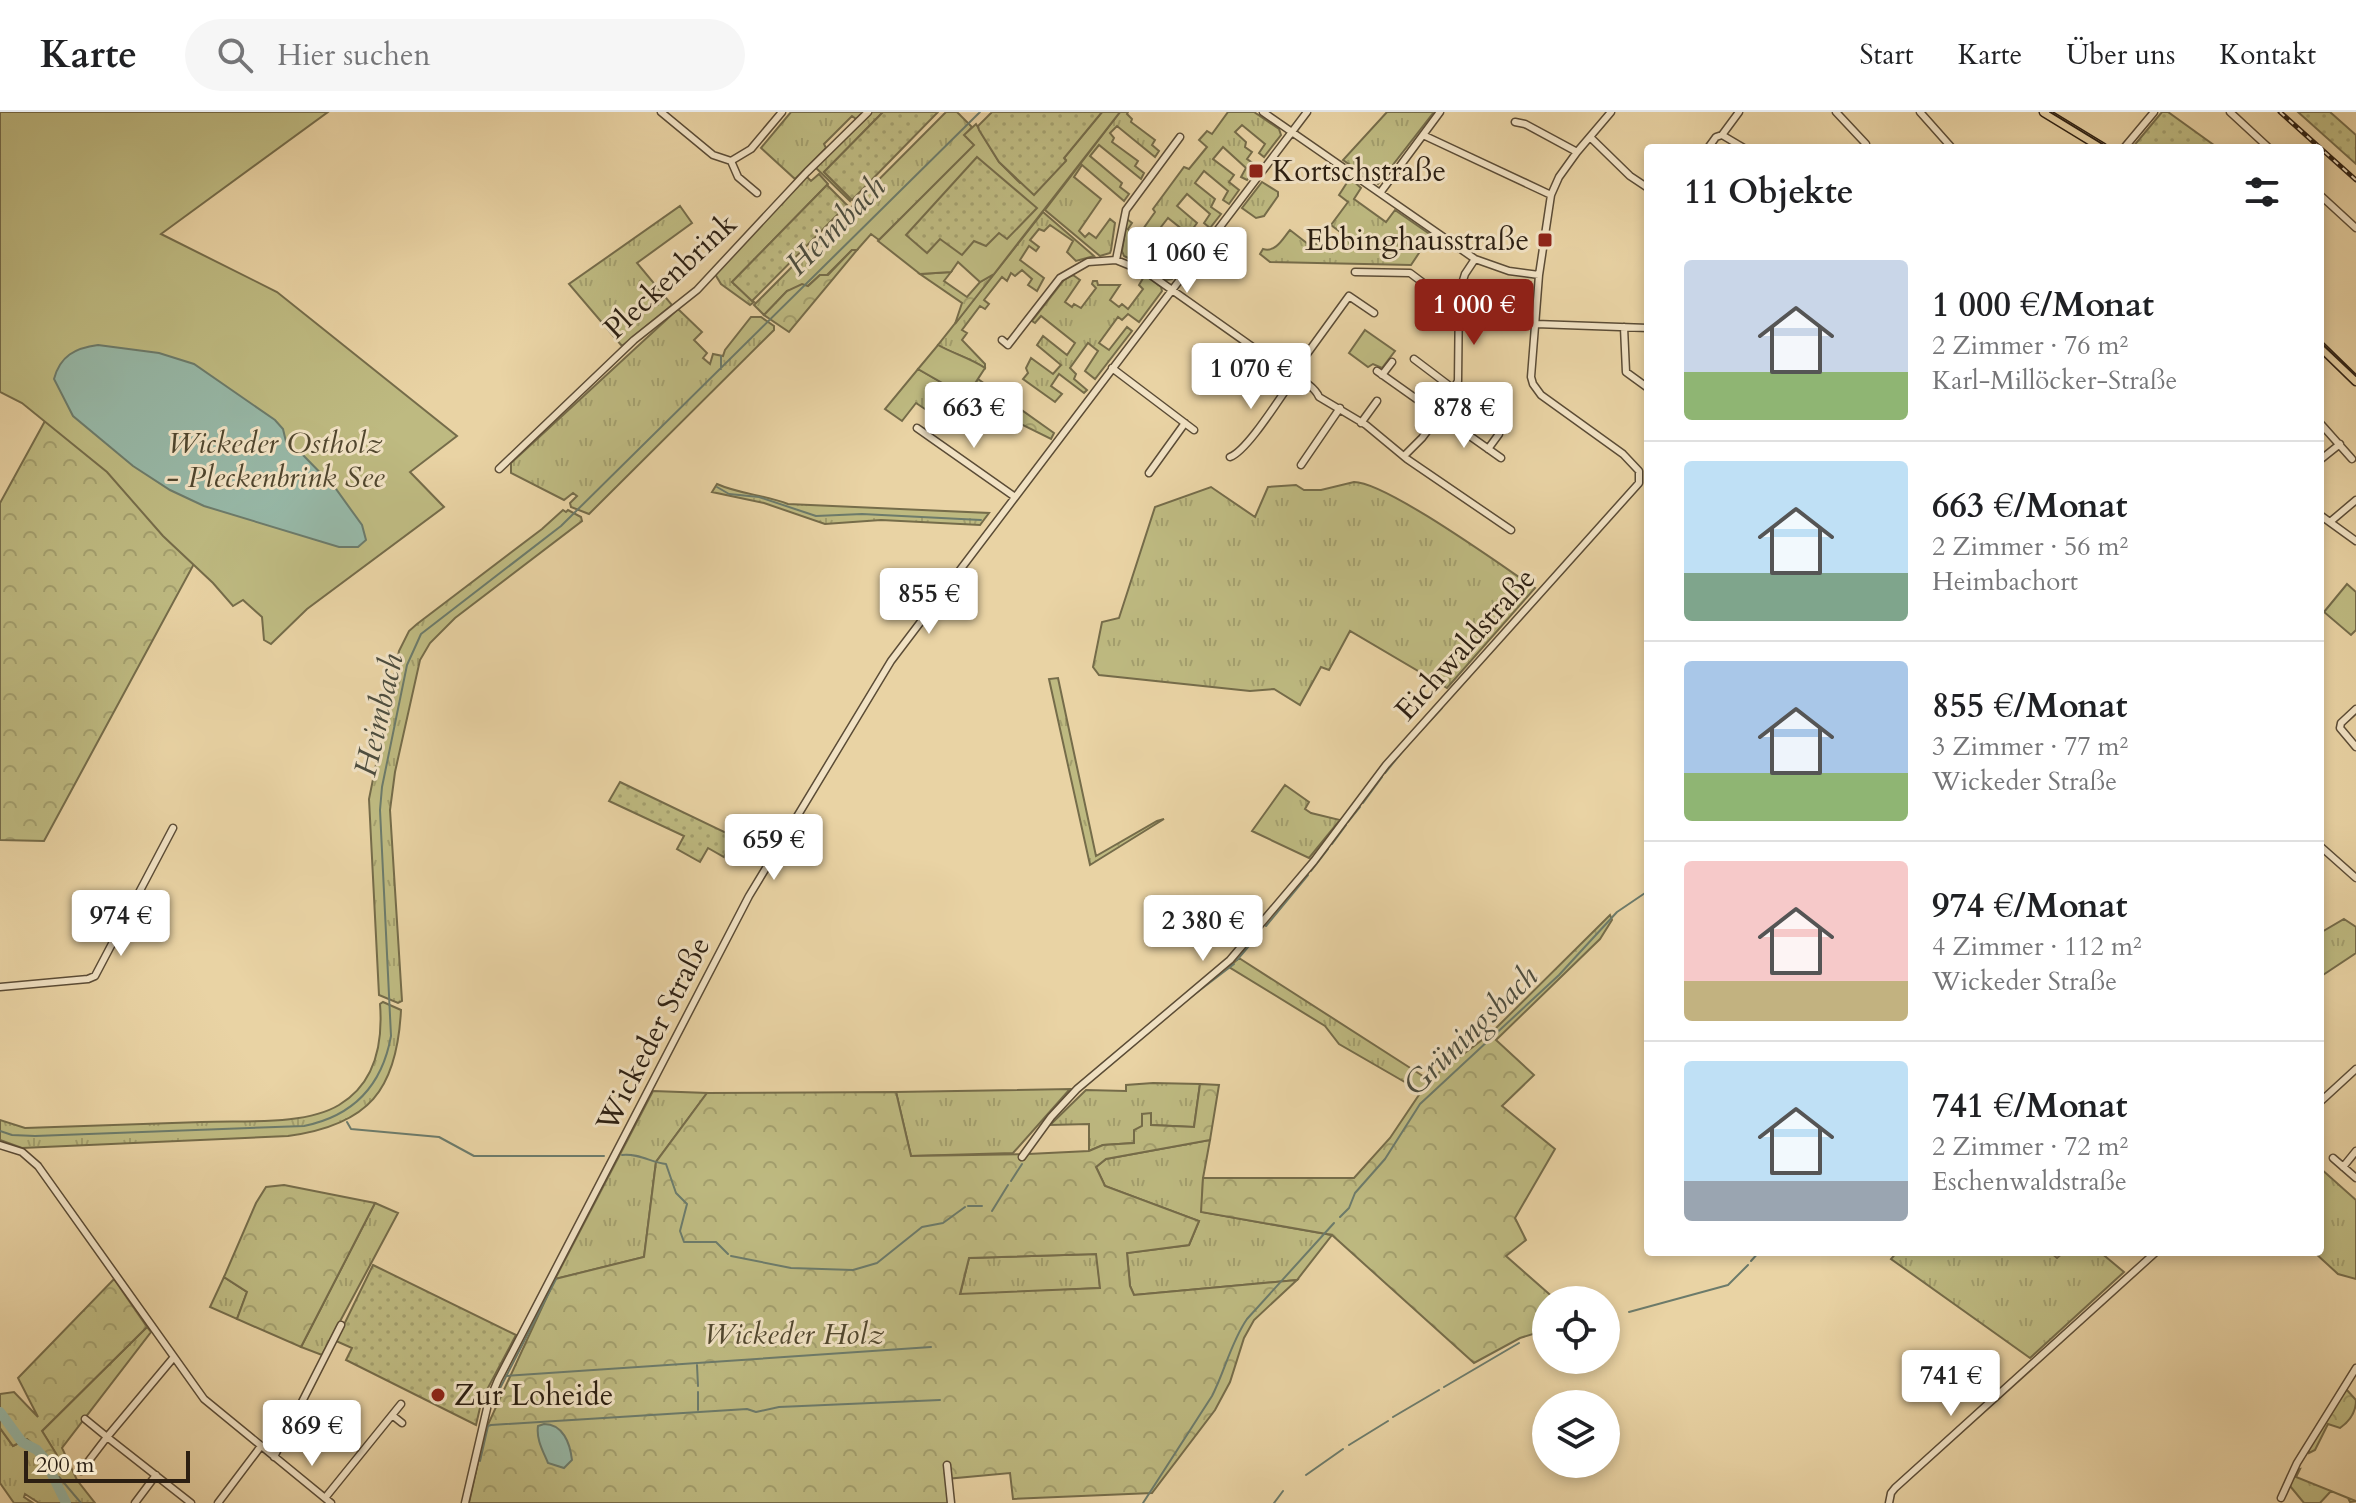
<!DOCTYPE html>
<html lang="de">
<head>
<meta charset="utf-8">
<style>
	:root { --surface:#fff; --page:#f6f6f6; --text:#202124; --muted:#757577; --line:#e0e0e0; --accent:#8f2418 }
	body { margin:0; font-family:Cardo,serif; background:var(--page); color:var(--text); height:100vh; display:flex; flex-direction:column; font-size:30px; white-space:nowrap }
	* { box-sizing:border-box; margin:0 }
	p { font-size:26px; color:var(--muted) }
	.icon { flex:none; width:44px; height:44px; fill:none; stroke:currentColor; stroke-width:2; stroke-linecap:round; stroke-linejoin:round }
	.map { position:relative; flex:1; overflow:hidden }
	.panel { position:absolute; left:1644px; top:32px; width:680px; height:1112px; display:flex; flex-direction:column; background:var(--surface); border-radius:8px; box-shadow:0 4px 12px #0003 }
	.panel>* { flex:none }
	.tools { position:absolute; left:1532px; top:1174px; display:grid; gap:16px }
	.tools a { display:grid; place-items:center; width:88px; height:88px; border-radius:50%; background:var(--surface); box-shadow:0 4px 12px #0003; font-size:40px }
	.scale { position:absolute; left:24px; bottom:20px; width:166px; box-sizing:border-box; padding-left:8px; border:4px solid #2c1f12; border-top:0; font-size:22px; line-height:28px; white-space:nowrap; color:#2c1f12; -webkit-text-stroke:6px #f1e2c4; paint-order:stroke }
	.price { position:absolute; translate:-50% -68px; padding:0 18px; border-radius:8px; background:#fff; color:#222; font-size:26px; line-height:52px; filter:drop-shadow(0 2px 4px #0008) }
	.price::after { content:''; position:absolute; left:50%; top:48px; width:24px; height:18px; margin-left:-12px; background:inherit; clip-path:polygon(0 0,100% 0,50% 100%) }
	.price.on { background:var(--accent); color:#fff }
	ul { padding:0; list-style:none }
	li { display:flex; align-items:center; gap:24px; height:200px; padding:0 40px }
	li+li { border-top:2px solid var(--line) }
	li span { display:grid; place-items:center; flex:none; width:224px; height:160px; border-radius:8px; color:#555 }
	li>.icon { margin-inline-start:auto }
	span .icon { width:96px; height:96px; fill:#fffc; stroke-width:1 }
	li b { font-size:34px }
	h2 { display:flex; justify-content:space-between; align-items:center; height:96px; padding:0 40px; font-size:34px }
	header { display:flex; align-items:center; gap:48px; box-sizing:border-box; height:112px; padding:0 40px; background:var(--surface); border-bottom:2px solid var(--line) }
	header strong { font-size:38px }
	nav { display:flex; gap:44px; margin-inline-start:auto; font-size:28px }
	.search { width:560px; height:72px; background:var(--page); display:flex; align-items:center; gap:20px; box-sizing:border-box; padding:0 28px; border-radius:44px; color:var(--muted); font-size:30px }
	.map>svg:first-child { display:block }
	.grass { fill:url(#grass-tufts); stroke:#756c4a; stroke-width:2 }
	.forest { fill:url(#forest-crowns); stroke:#756c4a; stroke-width:2; fill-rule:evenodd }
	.park { fill:#beba81; stroke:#756c4a; stroke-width:2 }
	.garden { fill:url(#garden-dots); stroke:#756c4a; stroke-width:2 }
	.water { fill:#97b8a7; stroke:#6c7b6b; stroke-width:2 }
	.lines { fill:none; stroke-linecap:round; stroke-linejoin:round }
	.stream { stroke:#6c7b6b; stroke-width:2 }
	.river { stroke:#97b8a7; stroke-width:10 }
	.minor-casing { stroke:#5b4c36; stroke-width:9 }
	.major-casing { stroke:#2c1f12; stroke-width:11 }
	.minor { stroke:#f1e2c4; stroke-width:6 }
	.major { stroke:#e9d3a4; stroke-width:8 }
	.tram { stroke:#2c1f12; stroke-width:2 }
	.rail-casing { stroke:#2c1f12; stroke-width:5 }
	.rail { stroke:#f1e2c4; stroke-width:2; stroke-dasharray:6; stroke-linecap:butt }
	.poi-dot { fill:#8f2418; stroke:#f1e2c4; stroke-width:3 }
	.labels { text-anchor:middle; stroke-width:6; stroke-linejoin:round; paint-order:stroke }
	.poi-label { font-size:30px; fill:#2c1f12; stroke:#f1e2c4; text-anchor:start }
	.street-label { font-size:30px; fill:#2c1f12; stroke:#f1e2c4 }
	.park-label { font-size:30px; font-style:italic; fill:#50462e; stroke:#f1e2c4 }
	.water-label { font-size:32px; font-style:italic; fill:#4c4d3f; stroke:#f1e2c4 }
</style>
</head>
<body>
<header>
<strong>Karte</strong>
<div class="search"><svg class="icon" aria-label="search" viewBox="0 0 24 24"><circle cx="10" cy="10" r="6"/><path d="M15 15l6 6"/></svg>Hier suchen</div>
<nav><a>Start</a><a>Karte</a><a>Über uns</a><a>Kontakt</a></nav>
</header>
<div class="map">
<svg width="2356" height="1391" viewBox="0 0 2356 1391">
	<defs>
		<pattern id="grass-tufts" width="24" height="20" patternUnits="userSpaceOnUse" patternTransform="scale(2)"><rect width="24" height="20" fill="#beba81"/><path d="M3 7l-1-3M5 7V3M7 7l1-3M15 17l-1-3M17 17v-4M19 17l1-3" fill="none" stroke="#a39f6e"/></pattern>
		<pattern id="forest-crowns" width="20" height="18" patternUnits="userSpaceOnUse" patternTransform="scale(2)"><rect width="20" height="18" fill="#beba81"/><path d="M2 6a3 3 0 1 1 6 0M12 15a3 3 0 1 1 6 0" fill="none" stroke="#a39f6e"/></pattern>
		<pattern id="garden-dots" width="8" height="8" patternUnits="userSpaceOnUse" patternTransform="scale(2)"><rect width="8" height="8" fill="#beba81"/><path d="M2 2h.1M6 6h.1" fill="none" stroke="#a39f6e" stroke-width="1.8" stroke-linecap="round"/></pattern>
	</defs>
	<rect width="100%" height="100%" fill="#e9d3a4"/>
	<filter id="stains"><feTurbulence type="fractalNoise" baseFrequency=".0025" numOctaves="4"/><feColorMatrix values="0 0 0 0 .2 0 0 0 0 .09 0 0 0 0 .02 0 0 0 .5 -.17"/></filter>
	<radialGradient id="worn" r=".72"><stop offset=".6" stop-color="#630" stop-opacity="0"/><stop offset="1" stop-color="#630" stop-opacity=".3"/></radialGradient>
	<path class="grass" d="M791 0H864L856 7 852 4 824 32 826 36 795 67 761 36Z
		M870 0H883L824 60 851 87 850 89 816 56 817 52Z
		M946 0H957L972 15 965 23 975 33 879 128 871 122 857 138H852L827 163H820L808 174 787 179 764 203 754 193Z
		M1120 0H1128L1127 2 1132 7 1131 10 1155 28 1152 33 1159 39 1155 45 1117 14 1110 21 1114 26 1112 30 1138 49 1135 54 1144 61 1141 67 1099 33 1090 44 1122 71 1120 75 1129 82 1124 89 1082 53 1074 65 1101 87 1079 119 1085 125 1089 121 1096 126 1110 107 1115 111 1111 138 1110 141 1100 144 1045 98Z
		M1228 0H1254L1279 17 1281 23 1264 45 1259 41 1265 32 1242 13 1235 20 1246 30 1245 35 1252 40 1247 47 1257 54 1247 68 1241 65 1246 56 1223 35 1213 47 1234 63 1229 70 1239 78 1229 92 1223 88 1228 79 1204 59 1195 71 1215 87 1211 95 1221 102 1210 116 1204 111 1210 102 1187 82 1177 94 1197 111 1192 118 1203 126 1193 140 1187 135 1193 126 1168 106 1161 115 1162 121 1177 133 1173 139 1153 124 1139 142 1165 162 1176 148 1173 145 1174 140 1185 149 1172 167 1166 168 1145 154 1124 144 1122 139 1127 107 1132 111 1128 117 1138 124 1155 100 1153 97 1184 55 1189 57 1207 35 1199 28 1207 19 1212 22Z
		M1387 0H1434L1378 72 1343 48Z
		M819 62 828 72 732 170 754 190 750 193 721 172 715 162 805 63 811 69Z
		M1350 66 1361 76 1354 87 1386 110 1395 98 1431 123 1411 153 1270 150 1260 142 1263 137C1276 141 1283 126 1290 118L1308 132H1320L1332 140 1343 122 1331 113 1348 90 1339 83Z
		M1262 70 1278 80V84L1264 104 1256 106 1242 96Z
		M680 94 692 111 637 151 672 193 622 234 569 172Z
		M1043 100 1094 144 1076 149 1067 140 1073 129 1050 113 1044 119 1039 117 1030 128 1039 135 1036 139 1029 134 1020 148 1044 166 1037 179 1028 173 1032 167 1022 158 1015 164 1011 161 1007 169 1002 165 984 188 989 192 985 197 980 194 962 218 967 221 962 228 985 252V256C970 246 954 242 938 233Z
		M1073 163 1080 168 1065 190 1072 195 1074 192 1081 196 1096 176 1092 172 1093 169H1097L1098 173H1120L1110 188 1119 195 1122 192 1128 197 1143 177 1139 173 1145 163 1161 175 1162 179 1139 210 1128 202 1122 208 1118 205 1099 231 1109 238 1127 215 1132 219 1095 267 1085 259 1098 239 1088 231 1070 256 1076 262 1074 267 1087 278 1084 281 1059 262 1051 274 1062 282 1055 290 1023 267 1028 261 1026 256 1031 246 1053 262 1061 253 1037 233 1043 224 1067 243 1075 231 1041 204 1035 211 1032 209 1064 168Z
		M678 197 702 220 694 228 707 241 703 246 710 252 713 242 723 244 725 238 751 205H761L774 214V218L589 402 571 395 570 391 577 384 573 381 564 388 511 361V351Z
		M918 257 972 288 962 301 951 292 940 307 916 291 902 309 885 297Z
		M1354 370C1386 370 1502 454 1535 476L1447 576 1350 519 1329 558 1321 555 1300 593 1274 577 1250 579 1099 563 1093 555 1102 510 1119 506 1155 395 1211 375 1255 405 1268 375 1296 373 1304 378H1321Z
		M717 372C739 382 765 383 788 392L989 401 980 413 881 408 825 412 764 391 712 380Z
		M563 398 566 400 568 398 581 405 582 409 455 506 430 531 420 548 395 660 390 698 402 889 398 891 379 883 369 687 399 539 409 519 417 512 542 417Z
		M1058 566 1096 744 1157 709 1164 707 1090 753 1049 567Z
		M1285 673 1309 690 1305 697 1311 701 1340 708 1309 746 1252 719Z
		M2344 807 2356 815V841L2320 865V821Z
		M1239 846 1429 968 1422 980 1339 932 1325 914 1229 855Z
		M383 890 401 898C397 978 369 1013 288 1024L22 1036 0 1028V1008L25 1016C84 1014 143 1012 202 1010 242 1008 304 1014 339 993 376 971 383 931 380 892Z
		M1153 971 1200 972 1194 1015 1151 1013 1142 1003V1014L1134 1031 1103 1033 1089 1039V1012L1050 1013 1086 978 1126 979V973Z
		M1070 977 1013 1041 911 1044 896 980Z
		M653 979 707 981 656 1050 644 1145 555 1167Z
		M1210 1028 1203 1066 1202 1100 1332 1123 1297 1168 1134 1183 1130 1174 1127 1141 1189 1133 1199 1109 1105 1074 1096 1055 1106 1047Z
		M2320 1056 2356 1088V1167L2338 1162 2314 1140H2320Z
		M375 1091 398 1101 322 1243 301 1235Z
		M1897 1140H2050L2057 1146 2064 1140H2100L2124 1160 2030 1246 1891 1147Z
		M1097 1142 1100 1176 960 1183 969 1146Z
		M224 1165 247 1180 237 1207 210 1195Z
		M147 1215 151 1220 62 1336 77 1368 95 1391H39L25 1382 24 1385 33 1391H14L0 1371V1316L13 1334 27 1327 51 1349 56 1342 42 1319Z
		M2300 1357 2296 1365 2356 1389 2350 1390 2348 1386 2331 1379 2320 1391H2304L2290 1374 2296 1358Z"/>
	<path class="forest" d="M852 138H857L789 220 764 203 787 179 802 172 808 174 820 163H828Z
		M951 160 944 169 967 185 980 170 994 162 955 212 962 191 920 162Z
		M978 267 1054 321 1051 327 972 288 979 279 974 273Z
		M51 298 195 450 44 729 0 728V391Z
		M1610 803 1612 808 1600 827 1496 928 1534 963 1502 994 1555 1037 1515 1106 1526 1128 1506 1144 1556 1188H1546V1218L1520 1226 1474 1251 1332 1123 1201 1100 1203 1066H1354L1390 1026 1429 968 1490 922Z
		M1200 972 1219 973 1210 1028 1106 1047 1096 1055 1105 1074 1199 1109 1189 1133 1127 1141 1130 1174 1134 1183 1297 1168 1254 1208 1244 1226 1230 1270 1215 1298 1152 1381 1013 1387 1010 1361 946 1367 949 1391H469L485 1319 555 1167 644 1145 656 1050 707 981 896 980 911 1044 1028 1042 1089 1039 1103 1033 1134 1031V1018L1142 1014V1002L1151 1001V1013L1194 1015ZM1096 1142 1100 1176 960 1182 969 1146Z
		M284 1073 375 1091 301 1235 237 1207 247 1180 224 1165 256 1091 266 1075Z
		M114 1167 147 1215 42 1319 57 1343 51 1349 27 1327 13 1334 0 1316V1282L14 1280 38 1305 18 1266Z
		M2346 1277 2356 1288C2356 1301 2350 1309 2340 1316L2328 1312 2315 1338 2309 1341 2308 1336Z"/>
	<path class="park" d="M0 0H328L161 122 277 180 457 324 410 360 444 395 307 497 271 532 264 528 262 505 243 488 233 494 213 471 163 424 107 360 22 291 0 280Z
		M1102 0H1120L994 162 980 170 958 150 951 160 920 162 878 129 974 33 964 23 976 12 999 50 1020 71 1051 63 1066 48 1064 46Z
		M1365 218 1395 239 1382 256 1373 252 1368 255 1349 241Z
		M938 233C954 242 970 246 985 256L974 273 979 279 972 288 918 257Z
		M2347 472 2356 480V518L2351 523 2324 500Z"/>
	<path class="garden" d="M883 0H938L852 88 824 60Z
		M992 0H1102L1064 46 1066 49 1034 83 999 50 979 18 978 14Z
		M2162 0H2168L2218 36H2132Z
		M2298 0H2330L2356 23V52Z
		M977 45 1037 96 1007 127 999 121 986 134 974 129 962 143 940 127 927 141 906 123Z
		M827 73 847 93 752 189 732 170Z
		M620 670 764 739 768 740 761 750 729 735 724 745 708 736 700 750 677 737 684 724 609 689Z
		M373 1153 516 1223 482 1287 476 1313 346 1248 352 1236 336 1229Z"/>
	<path class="water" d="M98 233 159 241 194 252 275 308 283 317 288 338 301 341 336 377 362 413 366 428 358 435H339L204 394 170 378 133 354 73 304 54 267C60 244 75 236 98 233Z
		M544 1312C563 1312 570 1331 572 1348L564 1356 548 1351C543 1339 536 1327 538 1314Z"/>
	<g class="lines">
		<path class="stream" d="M721 257V244
			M717 375 729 382 759 385 816 404 862 402 981 408
			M1452 584 1470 564
			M1415 625 1442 596
			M1385 661 1411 629
			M1363 691 1382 665
			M1348 710 1360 695
			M1332 732 1346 713
			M1311 759 1328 737
			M1266 814 1308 763
			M1237 848 1259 822
			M1187 888 1234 852
			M347 1010 351 1017 439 1025 474 1044H604
			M0 1019 12 1023 35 1024 304 1014C353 1004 382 974 391 924L380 698 382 675 407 553 421 522 561 414 980 0
			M622 1043C639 1041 652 1051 666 1052L676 1081 687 1092 680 1119 684 1130H716L728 1142
			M1011 1069 1022 1052
			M968 1094H982
			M992 1099 1008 1073
			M1340 1105 1349 1096 1355 1081 1385 1047 1420 992 1559 863 1617 800 1648 779
			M731 1144 791 1156 853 1158 877 1151 922 1115 943 1111 965 1095
			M1751 1149 1759 1140
			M1629 1200 1728 1173 1748 1153
			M1606 1206 1614 1204
			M1538 1225 1546 1223
			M697 1253 698 1274
			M506 1264 931 1235
			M1444 1275 1519 1231
			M698 1280V1298
			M494 1288 556 1167
			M1393 1305 1439 1278
			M1349 1333 1388 1309
			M480 1349 488 1314 491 1313 747 1297 756 1300 779 1295 940 1288
			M1306 1363 1343 1337
			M59 1365 81 1391
			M1143 1391 1212 1284C1225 1259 1231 1230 1247 1207L1334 1111
			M1274 1391 1283 1379"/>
		<path class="river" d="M0 1300 22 1330 37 1338 44 1346 66 1391"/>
		<g class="minor-casing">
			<path id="minor" d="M661 0 713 43 731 49 738 65 757 81
				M1263 0 1475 147 1509 159 1539 163
				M1836 0 1866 32
				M1920 0 1952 36
				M2230 0 2269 36
				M1515 10 1525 12 1577 40
				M1423 23 1551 83
				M1722 23 1744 36
				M1590 25 1630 64 1648 76
				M1708 36 1716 25 1722 23 1739 0
				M2124 36 2154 0
				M731 49 751 37 782 0
				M1380 81 1440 0
				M2320 83 2356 116
				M1116 148 1126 98 1180 25
				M1355 160 1410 161 1438 182
				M1536 212 1648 216
				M1624 215 1626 260 1648 276
				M1002 228 1008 233 1060 166 1088 150 1116 148 1148 161 1288 260 1292 269 1299 267
				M1414 247 1455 278
				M1112 256 1194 318
				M1296 257 1349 184 1374 201
				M1377 259 1432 298
				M1288 260 1296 257C1301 272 1314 272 1319 285L1366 313 1407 347 1511 418
				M1382 263 1392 250
				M1443 309 1453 316 1460 317 1501 346
				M1434 310 1432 298 1441 297 1458 269 1459 181 1465 162 1475 147
				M1361 311 1377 289
				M2320 311 2352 347
				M917 316 1015 385
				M1488 337 1499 322
				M1404 344 1422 326 1434 310 1443 309 1441 297
				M1230 345C1247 339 1279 287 1292 269
				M2320 348 2340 332
				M1301 353 1340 296
				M499 357 634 228 697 178 807 60 868 0
				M1149 361 1185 311
				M2320 403 2356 429
				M2330 410 2356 388
				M2356 597 2341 611 2340 616 2356 635
				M2320 734 2356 766
				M0 875 88 867 95 864 173 716
				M2320 990 2356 957
				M0 1033 22 1040 38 1054 204 1287 331 1391
				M1022 1045 1051 1005 1077 977 1230 848 1314 749 1386 653 1639 371V359L1623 342 1541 283 1533 272 1531 265 1539 163 1551 83 1559 65 1577 40 1611 0
				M2333 1046 2356 1066
				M2343 1055 2356 1039
				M174 1245 107 1325 191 1391
				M392 1303 402 1311
				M274 1345 341 1213
				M947 1353 951 1391
				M81 1359 107 1325 85 1307
				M325 1386 401 1292
				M2281 1386 2297 1351 2356 1256
				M135 1391 156 1363
				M218 1391 261 1334
				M465 1391 488 1292 498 1268 749 784 891 549 1307 0
				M1889 1391 1891 1381 1895 1376 2156 1140"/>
		</g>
		<g class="major-casing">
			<path id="major" d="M2044 0 2103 36
				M2320 234 2356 269"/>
		</g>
		<use href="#minor" class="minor"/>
		<use href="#major" class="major"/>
		<path class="tram" d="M2050 0 2109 36
			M2320 230 2356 264"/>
		<g class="rail-casing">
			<path id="rail" d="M2280 0 2356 68"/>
		</g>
		<use href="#rail" class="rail"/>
	</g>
	<g class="poi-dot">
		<rect x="1248" y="51" width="16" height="16" rx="4"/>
		<rect x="1537" y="120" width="16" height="16" rx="4"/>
		<circle cx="438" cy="1283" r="8"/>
	</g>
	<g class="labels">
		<g class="poi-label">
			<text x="1272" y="69">Kortschstraße</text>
			<text x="1529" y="138" text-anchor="end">Ebbinghausstraße</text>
			<text x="454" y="1293">Zur Loheide</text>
		</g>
		<g class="street-label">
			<text transform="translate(670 164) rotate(-43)" y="10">Pleckenbrink</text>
			<text transform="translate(1465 532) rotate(-48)" y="10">Eichwaldstraße</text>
			<text transform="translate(653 922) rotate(-63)" y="10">Wickeder Straße</text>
		</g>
		<g class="park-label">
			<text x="275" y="341">Wickeder Ostholz<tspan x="275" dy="34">- Pleckenbrink See</tspan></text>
			<text x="794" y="1232">Wickeder Holz</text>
		</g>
		<g class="water-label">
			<text transform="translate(835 113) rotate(-45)" y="11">Heimbach</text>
			<text transform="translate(378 603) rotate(-77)" y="11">Heimbach</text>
			<text transform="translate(1470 918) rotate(-44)" y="11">Grüningsbach</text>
		</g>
	</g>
	<rect width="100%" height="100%" filter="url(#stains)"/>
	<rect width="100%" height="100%" fill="url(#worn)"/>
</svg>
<div class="tools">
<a><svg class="icon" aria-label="locate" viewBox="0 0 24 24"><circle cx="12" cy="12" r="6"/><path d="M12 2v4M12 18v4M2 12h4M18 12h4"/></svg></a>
<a><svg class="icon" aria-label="layers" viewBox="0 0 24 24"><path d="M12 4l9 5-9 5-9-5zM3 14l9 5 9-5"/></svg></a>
</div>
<div class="scale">200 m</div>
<b class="price" style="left:1187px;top:183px">1 060 €</b>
<b class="price on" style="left:1474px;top:235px">1 000 €</b>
<b class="price" style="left:1251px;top:299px">1 070 €</b>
<b class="price" style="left:974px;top:338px">663 €</b>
<b class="price" style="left:1464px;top:338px">878 €</b>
<b class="price" style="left:929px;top:524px">855 €</b>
<b class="price" style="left:774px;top:770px">659 €</b>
<b class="price" style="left:121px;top:846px">974 €</b>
<b class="price" style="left:1203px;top:851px">2 380 €</b>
<b class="price" style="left:1951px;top:1306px">741 €</b>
<b class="price" style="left:312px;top:1356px">869 €</b>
<section class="panel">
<h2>11 Objekte<svg class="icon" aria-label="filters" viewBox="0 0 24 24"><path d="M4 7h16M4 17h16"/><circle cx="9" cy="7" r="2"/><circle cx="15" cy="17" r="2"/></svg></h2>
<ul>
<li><span style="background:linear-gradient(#c9d6e8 70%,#8fb573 0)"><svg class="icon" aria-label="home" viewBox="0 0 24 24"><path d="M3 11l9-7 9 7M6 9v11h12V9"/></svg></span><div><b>1 000 €/Monat</b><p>2 Zimmer · 76 m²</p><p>Karl-Millöcker-Straße</p></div></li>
<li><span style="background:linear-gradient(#bfe0f5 70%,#7fa58c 0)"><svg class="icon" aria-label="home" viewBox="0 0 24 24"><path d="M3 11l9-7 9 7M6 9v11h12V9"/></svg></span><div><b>663 €/Monat</b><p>2 Zimmer · 56 m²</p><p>Heimbachort</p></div></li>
<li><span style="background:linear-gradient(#a9c7e8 70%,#8fb573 0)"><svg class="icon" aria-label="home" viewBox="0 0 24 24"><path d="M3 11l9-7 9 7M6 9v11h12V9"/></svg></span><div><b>855 €/Monat</b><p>3 Zimmer · 77 m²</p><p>Wickeder Straße</p></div></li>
<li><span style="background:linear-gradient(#f6c9c9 75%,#c2b280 0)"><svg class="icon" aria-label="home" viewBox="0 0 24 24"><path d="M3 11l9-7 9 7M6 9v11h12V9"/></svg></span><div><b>974 €/Monat</b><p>4 Zimmer · 112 m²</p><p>Wickeder Straße</p></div></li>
<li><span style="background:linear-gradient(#bfe0f5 75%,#9aa5b1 0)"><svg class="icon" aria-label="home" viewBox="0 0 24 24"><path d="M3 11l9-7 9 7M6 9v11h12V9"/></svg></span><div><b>741 €/Monat</b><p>2 Zimmer · 72 m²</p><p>Eschenwaldstraße</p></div></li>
</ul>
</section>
</div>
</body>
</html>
